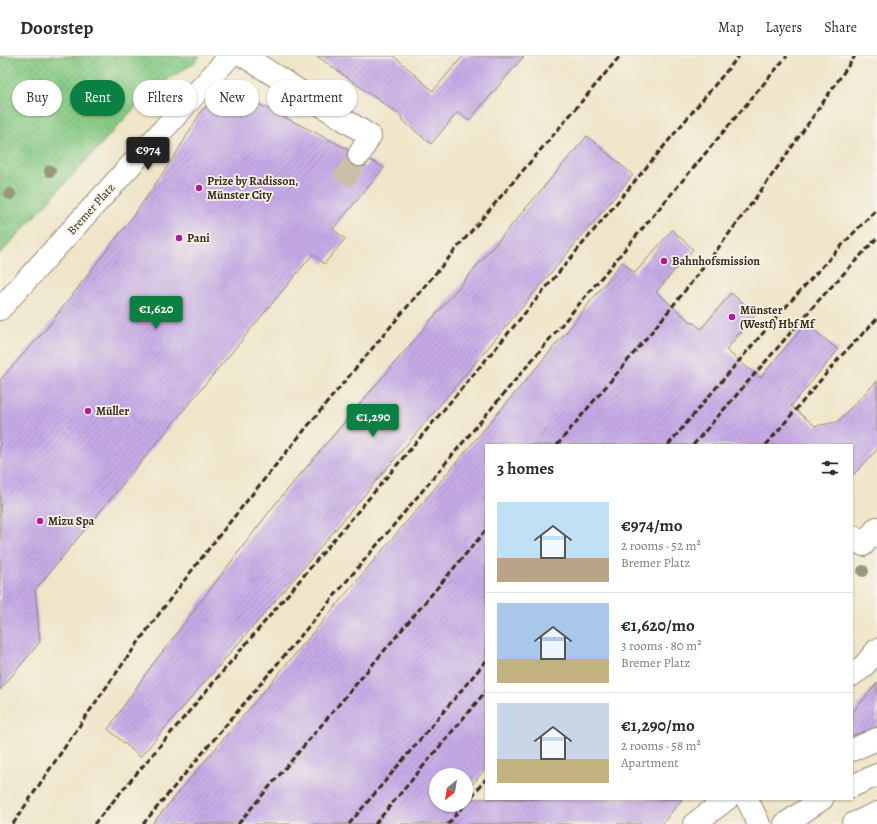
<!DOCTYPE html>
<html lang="en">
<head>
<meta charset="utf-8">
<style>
	:root { --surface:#fff; --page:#f2f2f3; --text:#2b2b33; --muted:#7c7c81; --line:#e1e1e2; --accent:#0b8043 }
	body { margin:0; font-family:Alegreya,serif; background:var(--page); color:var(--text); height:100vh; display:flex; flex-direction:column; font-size:15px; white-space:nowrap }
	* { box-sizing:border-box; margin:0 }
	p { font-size:13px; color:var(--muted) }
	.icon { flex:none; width:22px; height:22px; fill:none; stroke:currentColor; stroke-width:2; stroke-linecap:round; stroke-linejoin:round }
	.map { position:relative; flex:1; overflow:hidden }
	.drawer { position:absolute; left:485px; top:388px; width:368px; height:356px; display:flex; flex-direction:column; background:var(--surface); border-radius:0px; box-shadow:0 1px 3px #0004 }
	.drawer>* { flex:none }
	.guide { position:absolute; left:12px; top:24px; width:380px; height:36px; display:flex; gap:8px }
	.needle { width:26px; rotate:210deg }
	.tools { position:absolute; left:429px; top:712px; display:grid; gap:8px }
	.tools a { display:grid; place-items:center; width:44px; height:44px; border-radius:50%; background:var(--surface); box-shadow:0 1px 3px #0004; font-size:20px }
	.price { position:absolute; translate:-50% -34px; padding:0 9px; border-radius:4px; background:var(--accent); color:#fff; font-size:13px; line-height:26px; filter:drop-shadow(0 1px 2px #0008) }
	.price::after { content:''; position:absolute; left:50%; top:24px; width:12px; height:9px; margin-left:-6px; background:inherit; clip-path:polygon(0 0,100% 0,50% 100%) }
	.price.active { background:#222; color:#fff }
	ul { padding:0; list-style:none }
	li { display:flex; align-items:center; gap:12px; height:100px; padding:0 12px }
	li+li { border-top:1px solid var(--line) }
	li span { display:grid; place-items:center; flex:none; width:112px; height:80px; border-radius:0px; color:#555 }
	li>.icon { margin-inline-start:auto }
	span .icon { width:48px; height:48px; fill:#fffc; stroke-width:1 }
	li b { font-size:17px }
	h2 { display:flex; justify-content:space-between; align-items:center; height:48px; padding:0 12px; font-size:17px }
	.tag { padding:0 14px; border-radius:18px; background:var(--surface); box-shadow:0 1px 3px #0004; font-size:14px; line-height:36px }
	.tag.active { background:var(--accent); color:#fff }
	header { display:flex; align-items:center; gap:24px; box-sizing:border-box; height:56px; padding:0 20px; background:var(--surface); border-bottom:1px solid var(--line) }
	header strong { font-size:19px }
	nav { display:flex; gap:22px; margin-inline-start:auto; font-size:14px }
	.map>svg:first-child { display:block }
	.park { fill:url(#park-dots); stroke:#607a50 }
	.building { fill:url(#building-hatch) }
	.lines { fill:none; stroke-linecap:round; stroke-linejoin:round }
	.minor-tunnel { stroke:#cbc0a7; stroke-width:22; stroke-dasharray:22 11; stroke-linecap:butt }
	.minor-casing { stroke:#958874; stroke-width:24 }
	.major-casing { stroke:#958874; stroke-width:24 }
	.minor { stroke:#fff; stroke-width:22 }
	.major { stroke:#fff; stroke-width:22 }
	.rail { stroke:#3b2a1e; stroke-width:3; stroke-dasharray:6 3; stroke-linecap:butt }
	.tree { fill:#98997b }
	.poi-dot { fill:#b5179e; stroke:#f7f3e8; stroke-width:1.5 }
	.labels { text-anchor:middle; stroke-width:3.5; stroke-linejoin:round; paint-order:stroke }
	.poi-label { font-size:12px; font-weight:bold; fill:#3b2a1e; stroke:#f7f3e8; text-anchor:start }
	.street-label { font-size:12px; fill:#3b2a1e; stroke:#f7f3e8 }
</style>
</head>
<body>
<header>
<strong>Doorstep</strong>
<nav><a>Map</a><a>Layers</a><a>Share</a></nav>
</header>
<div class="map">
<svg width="877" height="768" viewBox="0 0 877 768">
	<defs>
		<pattern id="park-dots" width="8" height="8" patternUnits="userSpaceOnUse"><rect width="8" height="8" fill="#85c983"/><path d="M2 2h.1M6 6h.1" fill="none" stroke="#6ea36b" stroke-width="1.8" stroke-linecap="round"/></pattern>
		<pattern id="building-hatch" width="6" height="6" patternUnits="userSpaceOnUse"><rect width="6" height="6" fill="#c6abe7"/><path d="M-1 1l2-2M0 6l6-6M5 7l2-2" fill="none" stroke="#a28bbb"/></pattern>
	</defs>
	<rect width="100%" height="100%" fill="#f7f3e8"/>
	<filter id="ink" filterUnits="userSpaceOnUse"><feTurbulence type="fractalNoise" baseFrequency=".025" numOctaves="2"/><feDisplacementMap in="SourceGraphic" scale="8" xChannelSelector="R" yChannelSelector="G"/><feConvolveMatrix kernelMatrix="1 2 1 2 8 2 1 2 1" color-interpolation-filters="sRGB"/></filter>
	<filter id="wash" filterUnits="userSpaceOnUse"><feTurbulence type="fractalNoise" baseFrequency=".012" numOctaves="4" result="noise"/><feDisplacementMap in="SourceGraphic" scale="16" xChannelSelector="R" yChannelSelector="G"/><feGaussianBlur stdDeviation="0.9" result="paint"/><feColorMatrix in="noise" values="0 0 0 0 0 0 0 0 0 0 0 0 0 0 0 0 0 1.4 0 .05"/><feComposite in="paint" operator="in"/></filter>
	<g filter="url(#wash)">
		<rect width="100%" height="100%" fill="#efe5c9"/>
		<path class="park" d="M0 0H200L194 7 151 34 0 198Z"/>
		<g id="blocks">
			<path class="building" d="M317 0H394L433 35 463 0H524L469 65 458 56 431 88 401 63 402 61Z
				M222 40H232L250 44 348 93 347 99 348 105 353 110 359 111 365 110 370 104 384 112 333 173 345 183 324 208 313 198 35 534 40 586 0 634V324L46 273 134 159 174 101 202 54 212 45Z
				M587 80 633 119 288 530 140 701 108 673 147 616 276 447Z
				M672 174 693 193 656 236 692 267 693 266 701 273 731 237 743 247 756 258 726 294 760 322 806 267 838 294 791 350 815 370 837 366 877 325V394L852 420V389H486V712L466 736V719H436V749H466V743H682L662 768H152L568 274 622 206 635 217Z
				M877 627V671L852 680V657Z"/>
		</g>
	</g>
	<g filter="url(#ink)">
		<use href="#blocks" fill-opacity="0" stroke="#958874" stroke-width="1"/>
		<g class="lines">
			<path class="minor-tunnel" d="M342 126 359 99"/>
			<g class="minor-casing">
				<path id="minor" d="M244 0 370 80 359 99
					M0 253 230 0
					M852 480 863 489 877 472
					M852 619 862 612 877 594
					M852 694 877 683
					M852 730 877 719
					M747 743 759 768
					M694 768 727 743
					M785 768 822 743"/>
			</g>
			<g class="major-casing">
				<path id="major" d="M853 768 877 757"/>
			</g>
			<use href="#minor" class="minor"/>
			<use href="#major" class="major"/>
			<path class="rail" d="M557 389C616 318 676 249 731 175 774 118 814 59 855 0
				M668 389C735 309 803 228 877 153
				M693 389 819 244 877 182
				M766 389 841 300 877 263
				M466 747 486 723
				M13 768C75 675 138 583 207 495 340 326 482 164 620 0
				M94 768 500 287 739 0
				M143 768 787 0
				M238 768 486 474
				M349 768 486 605
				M375 768 486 635
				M448 768 464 749"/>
		</g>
		<g class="tree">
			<circle cx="108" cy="31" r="6"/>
			<circle cx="50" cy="115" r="6"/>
			<circle cx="10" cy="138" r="6"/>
			<circle cx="863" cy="515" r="6"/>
		</g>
	</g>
	<g class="poi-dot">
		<circle cx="199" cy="132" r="4"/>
		<circle cx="179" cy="182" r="4"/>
		<circle cx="664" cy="205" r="4"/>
		<circle cx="732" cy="261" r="4"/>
		<circle cx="88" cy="355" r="4"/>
		<circle cx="40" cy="465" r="4"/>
	</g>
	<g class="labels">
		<g class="poi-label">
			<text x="207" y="129">Prize by Radisson,<tspan x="207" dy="14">Münster City</tspan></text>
			<text x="187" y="186">Pani</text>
			<text x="672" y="209">Bahnhofsmission</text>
			<text x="740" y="258">Münster<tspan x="740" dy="14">(Westf) Hbf Mf</tspan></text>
			<text x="96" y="359">Müller</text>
			<text x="48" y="469">Mizu Spa</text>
		</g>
		<g class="street-label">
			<text transform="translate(91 153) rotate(-48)" y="4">Bremer Platz</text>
		</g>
	</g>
</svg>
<div class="tools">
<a><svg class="needle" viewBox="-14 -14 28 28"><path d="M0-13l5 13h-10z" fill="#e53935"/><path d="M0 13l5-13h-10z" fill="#7c7c81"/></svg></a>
</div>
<b class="price active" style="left:148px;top:115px">€974</b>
<b class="price" style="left:156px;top:274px">€1,620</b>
<b class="price" style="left:373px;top:382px">€1,290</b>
<div class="guide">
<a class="tag">Buy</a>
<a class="tag active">Rent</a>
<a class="tag">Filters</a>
<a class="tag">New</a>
<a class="tag">Apartment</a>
</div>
<section class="drawer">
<h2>3 homes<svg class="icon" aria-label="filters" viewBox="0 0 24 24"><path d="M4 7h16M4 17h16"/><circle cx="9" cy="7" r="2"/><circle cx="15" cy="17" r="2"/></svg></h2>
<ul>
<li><span style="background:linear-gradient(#bfe0f5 70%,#b9a48a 0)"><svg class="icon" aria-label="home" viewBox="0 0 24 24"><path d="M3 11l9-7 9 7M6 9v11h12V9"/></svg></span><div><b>€974/mo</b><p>2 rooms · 52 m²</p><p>Bremer Platz</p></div></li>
<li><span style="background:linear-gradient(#a9c7e8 70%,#c2b280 0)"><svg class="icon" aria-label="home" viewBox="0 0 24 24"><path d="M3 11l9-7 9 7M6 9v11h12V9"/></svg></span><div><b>€1,620/mo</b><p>3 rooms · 80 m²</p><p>Bremer Platz</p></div></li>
<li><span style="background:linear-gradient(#c9d6e8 70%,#c2b280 0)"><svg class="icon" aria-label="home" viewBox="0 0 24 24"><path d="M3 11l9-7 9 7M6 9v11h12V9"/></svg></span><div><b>€1,290/mo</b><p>2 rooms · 58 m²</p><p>Apartment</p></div></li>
</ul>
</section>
</div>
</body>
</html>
